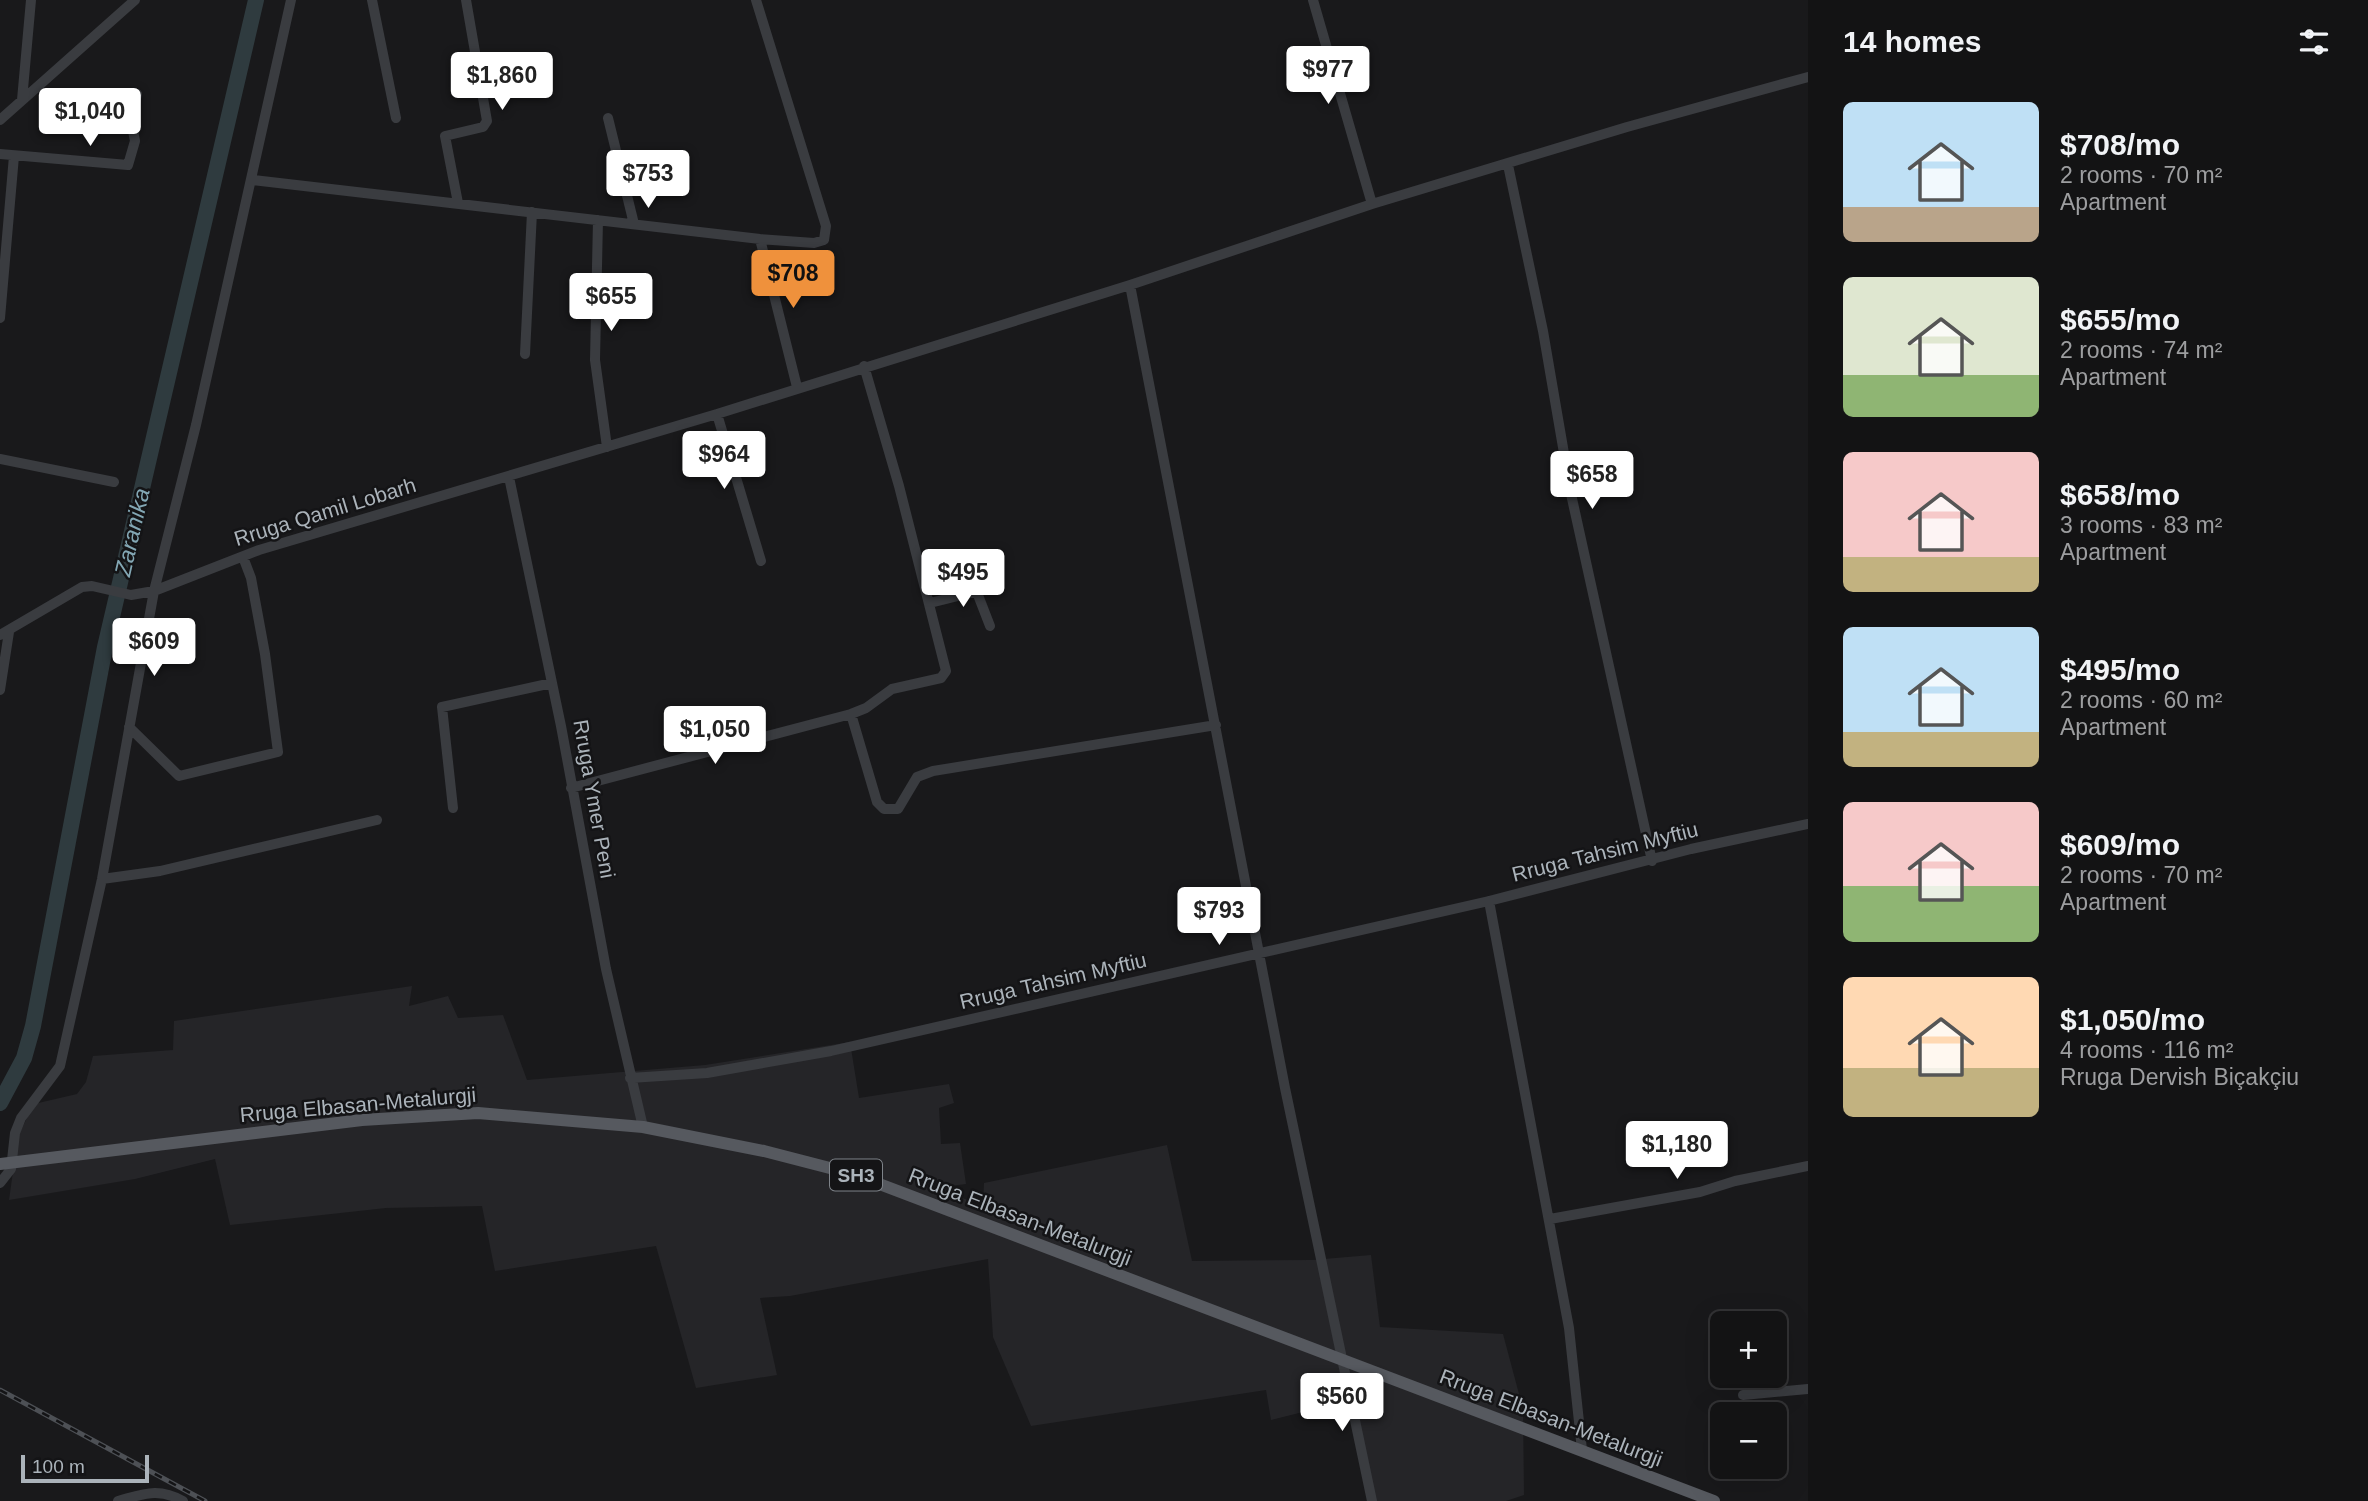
<!DOCTYPE html>
<html lang="en">
<head>
<meta charset="utf-8">
<style>
	:root { --surface:#131314; --page:#1c1c1d; --text:#f1f3f6; --muted:#9d9ea0; --line:#323234; --accent:#ef913c }
	body { margin:0; font-family:Arial,sans-serif; background:var(--page); color:var(--text); height:100vh; display:flex; flex-direction:column; font-size:26px; white-space:nowrap }
	* { box-sizing:border-box; margin:0 }
	p { font-size:23px; color:var(--muted) }
	.icon { flex:none; width:38px; height:38px; fill:none; stroke:currentColor; stroke-width:2; stroke-linecap:round; stroke-linejoin:round }
	.map { position:relative; flex:1; overflow:hidden }
	.drawer { display:flex; flex-direction:column; background:var(--surface); width:560px }
	.drawer>* { flex:none }
	.controls { position:absolute; left:1710px; top:1311px; display:grid; gap:14px }
	.controls a { display:grid; place-items:center; width:77px; height:77px; border-radius:10px; background:var(--surface); box-shadow:0 7px 28px #0002,0 0 0 2px var(--line); font-size:35px }
	.scale { position:absolute; left:21px; bottom:18px; width:128px; box-sizing:border-box; padding-left:7px; border:4px solid #abb3ba; border-top:0; font-size:19px; line-height:24px; white-space:nowrap; color:#abb3ba; -webkit-text-stroke:5px #141416; paint-order:stroke }
	.price { position:absolute; translate:-50% -60px; padding:0 16px; border-radius:7px; background:#fff; color:#222; font-size:23px; line-height:46px; filter:drop-shadow(0 2px 4px #0008) }
	.price::after { content:''; position:absolute; left:50%; top:42px; width:21px; height:16px; margin-left:-10px; background:inherit; clip-path:polygon(0 0,100% 0,50% 100%) }
	.price.current { background:var(--accent); color:#111 }
	ul { padding:0; list-style:none }
	li { display:flex; align-items:center; gap:21px; height:175px; padding:0 35px }
	li span { display:grid; place-items:center; flex:none; width:196px; height:140px; border-radius:10px; color:#555 }
	li>.icon { margin-inline-start:auto }
	span .icon { width:84px; height:84px; fill:#fffc; stroke-width:1 }
	li b { font-size:30px }
	h2 { display:flex; justify-content:space-between; align-items:center; height:84px; padding:0 35px; font-size:30px }
	main { display:flex; flex:1; min-height:0 }
	.map>svg:first-child { display:block }
	.built { fill:#252528 }
	.lines { fill:none; stroke-linecap:round; stroke-linejoin:round }
	.river { stroke:#2f3b3f; stroke-width:16 }
	.minor { stroke:#3a3c40; stroke-width:10 }
	.major { stroke:#56595f; stroke-width:12 }
	.rail-casing { stroke:#4d5055; stroke-width:5 }
	.rail { stroke:#141416; stroke-width:2.5; stroke-dasharray:8; stroke-linecap:butt }
	.labels { text-anchor:middle; stroke-width:5; stroke-linejoin:round; paint-order:stroke }
	.shield { fill:#141416; stroke:#7e8389; stroke-width:2 }
	.shield-label { font-size:19px; font-weight:bold; fill:#abb3ba }
	.street-label { font-size:21px; fill:#abb3ba; stroke:#141416 }
	.water-label { font-size:23px; font-style:italic; fill:#83a7b4; stroke:#141416 }
</style>
</head>
<body>
<main>
<div class="map">
<svg width="1808" height="1501" viewBox="0 0 1808 1501">
	<rect width="100%" height="100%" fill="#19191b"/>
	<path class="built" d="M412 986 409 1006 448 996 458 1018 503 1015 527 1080 705 1065 850 1042 859 1098 949 1084 954 1103 939 1108 941 1144 960 1143 966 1184 950 1186 947 1193 983 1205 984 1183 1167 1145 1192 1261 1312 1260 1371 1255 1380 1327 1503 1334 1523 1409 1524 1495 1506 1501H1372L1351 1400 1271 1420 1266 1390 1031 1426 993 1337 988 1259 790 1296 760 1298 777 1375 696 1388 656 1246 495 1271 482 1206 386 1208 230 1225 215 1159 135 1179 9 1200 18 1136 34 1104 77 1094 86 1082 93 1056 173 1050 174 1021Z"/>
	<g class="lines">
		<path class="river" d="M0 1103 24 1058 33 1026 105 647 256 0"/>
		<path class="minor" d="M372 0 396 118
			M1313 0 1372 204
			M22 100 31 0
			M608 118 634 224
			M0 120 135 0
			M0 154 128 165 135 141 131 121 137 94
			M1508 165 1543 331 1571 494 1652 861
			M253 180 760 239 814 243 824 240 826 226 756 0
			M458 203 445 136 483 127 487 121 466 0
			M598 220 595 360 607 447
			M760 239 797 387
			M1130 285 1285 1088 1372 1501
			M0 318 14 156
			M525 354 532 212
			M717 414 761 561
			M0 459 114 482
			M509 477 561 726 606 969 643 1127
			M930 603 974 592 978 595 990 626
			M0 635 82 587 92 586 131 595 154 591 259 550 717 414 1130 285 1372 204 1627 127 1808 77
			M0 690 9 632
			M851 714 877 802 884 809H898L917 777 933 771 1216 725
			M129 727 179 776 278 752 265 654 251 578 243 557
			M571 788 851 714 866 708 892 689 941 678 946 671 899 486 864 366
			M453 808 442 707 552 683
			M102 879 160 871 377 820
			M1489 901 1569 1328 1582 1450
			M630 1078 707 1073 831 1051 1489 901 1691 849 1808 824
			M0 1183 11 1169 15 1133 21 1118 60 1066 102 879 154 591 196 425 291 0
			M1550 1219 1700 1192 1735 1181 1808 1166
			M1743 1395 1808 1389
			M118 1501C144 1494 158 1487 183 1501"/>
		<path class="major" d="M0 1164 362 1120 478 1113 643 1127 764 1151 853 1174 1714 1501"/>
		<g class="rail-casing">
			<path id="rail" d="M0 1390 205 1501"/>
		</g>
		<use href="#rail" class="rail"/>
	</g>
	<g class="labels">
		<rect class="shield" x="830" y="1159.5" width="52" height="31" rx="5"/>
		<g class="shield-label">
			<text x="856" y="1182">SH3</text>
		</g>
		<g class="street-label">
			<text transform="translate(325 512) rotate(-17)" y="7">Rruga Qamil Lobarh</text>
			<text transform="translate(594 799) rotate(80)" y="7">Rruga Ymer Peni</text>
			<text transform="translate(1605 852) rotate(-14)" y="7">Rruga Tahsim Myftiu</text>
			<text transform="translate(1053 981) rotate(-13)" y="7">Rruga Tahsim Myftiu</text>
			<text transform="translate(358 1105) rotate(-5)" y="7">Rruga Elbasan-Metalurgji</text>
			<text transform="translate(1020 1217) rotate(21)" y="7">Rruga Elbasan-Metalurgji</text>
			<text transform="translate(1551 1418) rotate(21)" y="7">Rruga Elbasan-Metalurgji</text>
		</g>
		<g class="water-label">
			<text transform="translate(132 532) rotate(-77)" y="8">Zaranika</text>
		</g>
	</g>
</svg>
<div class="controls">
<a>+</a>
<a>−</a>
</div>
<div class="scale">100 m</div>
<b class="price" style="left:1328px;top:106px">$977</b>
<b class="price" style="left:502px;top:112px">$1,860</b>
<b class="price" style="left:90px;top:148px">$1,040</b>
<b class="price" style="left:648px;top:210px">$753</b>
<b class="price current" style="left:793px;top:310px">$708</b>
<b class="price" style="left:611px;top:333px">$655</b>
<b class="price" style="left:724px;top:491px">$964</b>
<b class="price" style="left:1592px;top:511px">$658</b>
<b class="price" style="left:963px;top:609px">$495</b>
<b class="price" style="left:154px;top:678px">$609</b>
<b class="price" style="left:715px;top:766px">$1,050</b>
<b class="price" style="left:1219px;top:947px">$793</b>
<b class="price" style="left:1677px;top:1181px">$1,180</b>
<b class="price" style="left:1342px;top:1433px">$560</b>
</div>
<section class="drawer">
<h2>14 homes<svg class="icon" aria-label="filters" viewBox="0 0 24 24"><path d="M4 7h16M4 17h16"/><circle cx="9" cy="7" r="2"/><circle cx="15" cy="17" r="2"/></svg></h2>
<ul>
<li><span style="background:linear-gradient(#bfe0f5 75%,#b9a48a 0)"><svg class="icon" aria-label="home" viewBox="0 0 24 24"><path d="M3 11l9-7 9 7M6 9v11h12V9"/></svg></span><div><b>$708/mo</b><p>2 rooms · 70 m²</p><p>Apartment</p></div></li>
<li><span style="background:linear-gradient(#dfe7d0 70%,#8fb573 0)"><svg class="icon" aria-label="home" viewBox="0 0 24 24"><path d="M3 11l9-7 9 7M6 9v11h12V9"/></svg></span><div><b>$655/mo</b><p>2 rooms · 74 m²</p><p>Apartment</p></div></li>
<li><span style="background:linear-gradient(#f6c9c9 75%,#c2b280 0)"><svg class="icon" aria-label="home" viewBox="0 0 24 24"><path d="M3 11l9-7 9 7M6 9v11h12V9"/></svg></span><div><b>$658/mo</b><p>3 rooms · 83 m²</p><p>Apartment</p></div></li>
<li><span style="background:linear-gradient(#bfe0f5 75%,#c2b280 0)"><svg class="icon" aria-label="home" viewBox="0 0 24 24"><path d="M3 11l9-7 9 7M6 9v11h12V9"/></svg></span><div><b>$495/mo</b><p>2 rooms · 60 m²</p><p>Apartment</p></div></li>
<li><span style="background:linear-gradient(#f6c9c9 60%,#8fb573 0)"><svg class="icon" aria-label="home" viewBox="0 0 24 24"><path d="M3 11l9-7 9 7M6 9v11h12V9"/></svg></span><div><b>$609/mo</b><p>2 rooms · 70 m²</p><p>Apartment</p></div></li>
<li><span style="background:linear-gradient(#ffd9b3 65%,#c2b280 0)"><svg class="icon" aria-label="home" viewBox="0 0 24 24"><path d="M3 11l9-7 9 7M6 9v11h12V9"/></svg></span><div><b>$1,050/mo</b><p>4 rooms · 116 m²</p><p>Rruga Dervish Biçakçiu</p></div></li>
</ul>
</section>
</main>
</body>
</html>
